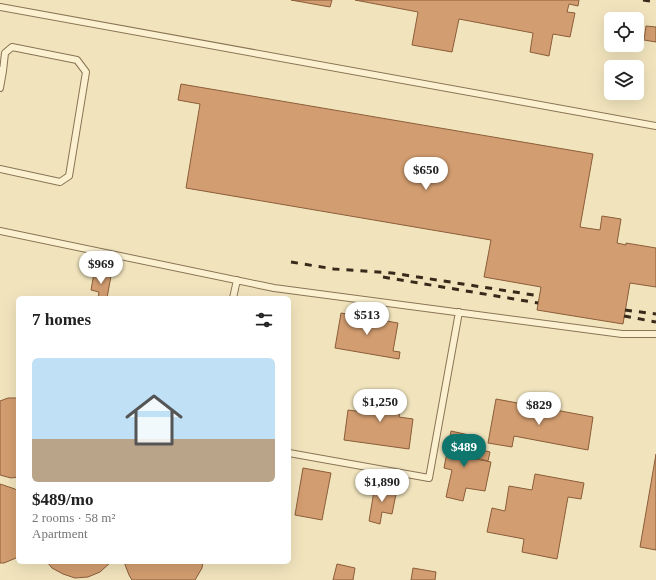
<!DOCTYPE html>
<html lang="en">
<head>
<meta charset="utf-8">
<style>
	:root { --surface:#fff; --page:#f6f6f6; --text:#222; --muted:#767676; --accent:#0f766e }
	body { margin:0; font-family:"Times New Roman",serif; background:var(--page); color:var(--text); height:100vh; display:flex; flex-direction:column; font-size:15px; white-space:nowrap }
	* { box-sizing:border-box; margin:0 }
	p { font-size:13px; color:var(--muted) }
	.icon { flex:none; width:22px; height:22px; fill:none; stroke:currentColor; stroke-width:2; stroke-linecap:round; stroke-linejoin:round }
	.map { position:relative; flex:1; overflow:hidden }
	.side { position:absolute; left:16px; top:296px; width:275px; height:268px; display:flex; flex-direction:column; background:var(--surface); border-radius:6px; box-shadow:0 4px 16px #0002 }
	.side>* { flex:none }
	.tools { position:absolute; left:604px; top:12px; display:grid; gap:8px }
	.tools a { display:grid; place-items:center; width:40px; height:40px; border-radius:6px; background:var(--surface); box-shadow:0 4px 16px #0002; font-size:20px }
	.price { position:absolute; translate:-50% -34px; padding:0 9px; border-radius:14px; background:#fff; color:#222; font-size:13px; line-height:26px; filter:drop-shadow(0 1px 2px #0008) }
	.price::after { content:''; position:absolute; left:50%; top:24px; width:12px; height:9px; margin-left:-6px; background:inherit; clip-path:polygon(0 0,100% 0,50% 100%) }
	.price.selected { background:var(--accent); color:#fff }
	ul { padding:0; list-style:none }
	li { display:grid; align-content:center; gap:8px; height:212px; padding:0 16px }
	li span { display:grid; place-items:center; height:124px; border-radius:6px; color:#555 }
	li>.icon { margin-inline-start:auto }
	span .icon { width:72px; height:72px; fill:#fffc; stroke-width:1 }
	li b { font-size:17px }
	h2 { display:flex; justify-content:space-between; align-items:center; height:48px; padding:0 16px; font-size:17px }
	.map>svg:first-child { display:block }
	.building { fill:#d29d70; stroke:#8b5d39 }
	.lines { fill:none; stroke-linecap:round; stroke-linejoin:round }
	.lane-casing { stroke:#8a7455; stroke-width:8 }
	.lane { stroke:#fbf1d0; stroke-width:6 }
	.rail { stroke:#382a1b; stroke-width:3; stroke-dasharray:7 7; stroke-linecap:butt }
</style>
</head>
<body>
<div class="map">
<svg width="656" height="580" viewBox="0 0 656 580">
	<rect width="100%" height="100%" fill="#f1e4bd"/>
	<path class="building" d="M291 0H332L330 7Z
		M355 0H579L578 6 569 4 567 12 575 13 570 37 553 34 549 56 530 52 533 33 459 19 452 52 412 45 418 12Z
		M646 26 656 27V42L644 40Z
		M181 84 593 154 580 227 600 230 602 216 621 219 617 243 626 245V243L656 248V287L630 283 623 324 537 310 541 287 484 277 491 240 186 188 200 104 178 100Z
		M94 273 111 276 107 298H98L99 292 91 290Z
		M341 313 398 323 393 351 400 352 399 359 335 348Z
		M366 394 402 399 399 417 413 419 409 449 344 440 348 410 363 412Z
		M8 398H18V477L11 478 0 475V401Z
		M496 399 593 417 588 450 514 436 512 447 488 443Z
		M451 431 469 435 465 457 491 462 485 491 466 488 463 501 446 497 452 470 444 468Z
		M478 449 490 452 488 461 477 458Z
		M656 454V550L640 547Z
		M303 468 331 473 322 520 295 515Z
		M535 474 584 483 581 499 568 497 557 559 522 552 524 539 487 532 492 508 505 511 509 486 532 490Z
		M0 484 15 489 18 492V557L16 558 4 563H0Z
		M375 485 397 489 392 514 382 512 380 524 369 521Z
		M47 562H111L100 572 88 577 75 578 63 574 52 568Z
		M124 562H203L202 568 195 580H132L129 575Z
		M337 564 355 568 353 580H333Z
		M413 568 436 572 435 580H411Z"/>
	<g class="lines">
		<g class="lane-casing">
			<path id="lane" d="M0 7 656 126
				M0 70 3 71 5 53 12 47 77 60 86 72 69 176 60 182 0 169
				M0 88 3 71
				M0 231 274 288 622 334H656
				M233 298 237 280
				M289 453 429 478 459 312"/>
		</g>
		<use href="#lane" class="lane"/>
		<path class="rail" d="M643 0 656 2
			M291 262 334 269 392 273 540 296
			M383 277 538 303
			M625 310 656 314
			M624 316 656 322"/>
	</g>
</svg>
<div class="tools">
<a><svg class="icon" aria-label="locate" viewBox="0 0 24 24"><circle cx="12" cy="12" r="6"/><path d="M12 2v4M12 18v4M2 12h4M18 12h4"/></svg></a>
<a><svg class="icon" aria-label="layers" viewBox="0 0 24 24"><path d="M12 4l9 5-9 5-9-5zM3 14l9 5 9-5"/></svg></a>
</div>
<b class="price" style="left:426px;top:191px">$650</b>
<b class="price" style="left:101px;top:285px">$969</b>
<b class="price" style="left:367px;top:336px">$513</b>
<b class="price" style="left:380px;top:423px">$1,250</b>
<b class="price" style="left:539px;top:426px">$829</b>
<b class="price selected" style="left:464px;top:468px">$489</b>
<b class="price" style="left:382px;top:503px">$1,890</b>
<section class="side">
<h2>7 homes<svg class="icon" aria-label="filters" viewBox="0 0 24 24"><path d="M4 7h16M4 17h16"/><circle cx="9" cy="7" r="2"/><circle cx="15" cy="17" r="2"/></svg></h2>
<ul>
<li><span style="background:linear-gradient(#bfe0f5 65%,#b9a48a 0)"><svg class="icon" aria-label="home" viewBox="0 0 24 24"><path d="M3 11l9-7 9 7M6 9v11h12V9"/></svg></span><div><b>$489/mo</b><p>2 rooms · 58 m²</p><p>Apartment</p></div></li>
</ul>
</section>
</div>
</body>
</html>
